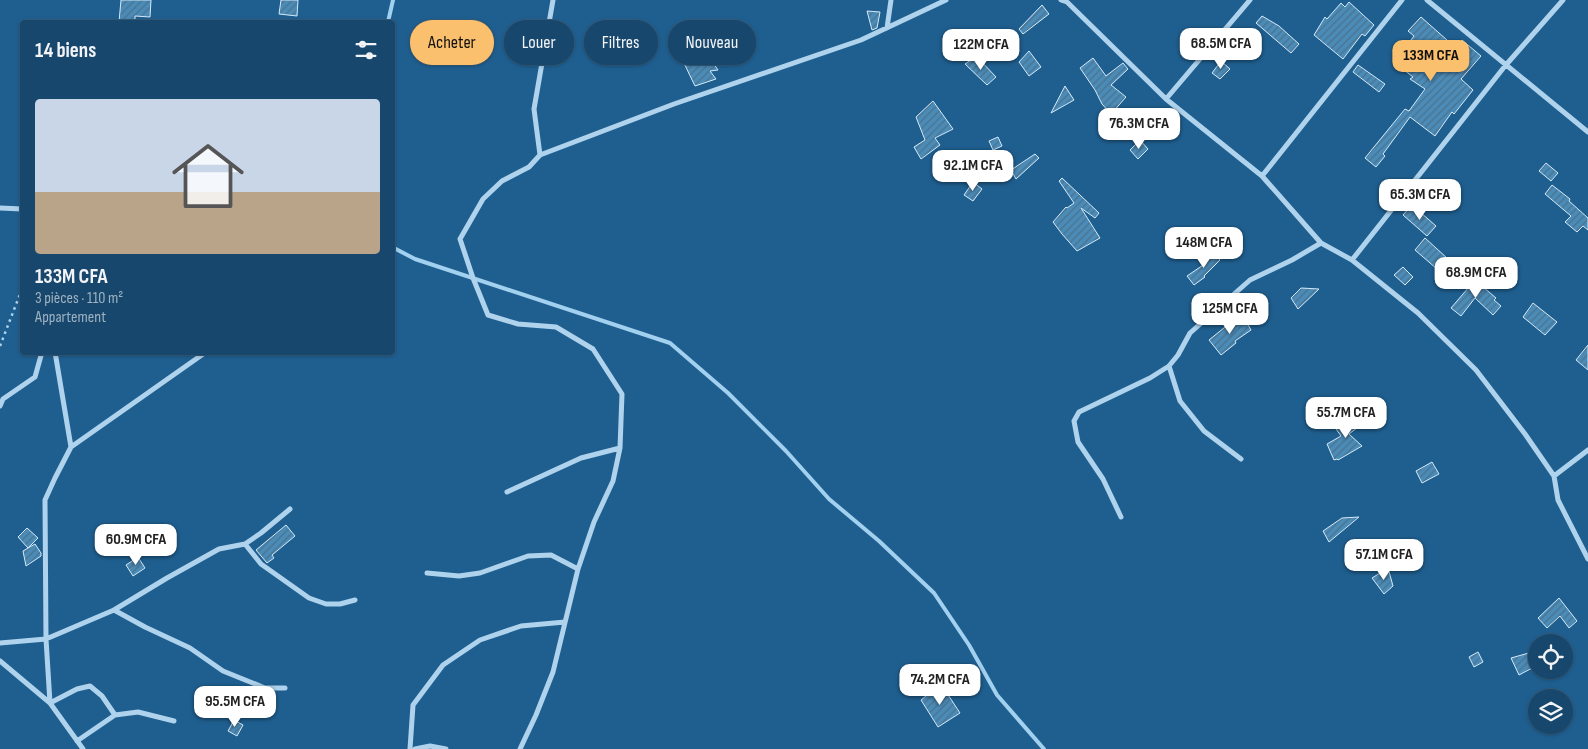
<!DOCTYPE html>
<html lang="fr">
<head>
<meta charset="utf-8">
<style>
	:root { --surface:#17476c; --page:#204e72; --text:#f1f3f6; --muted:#9eb2c2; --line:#365f7f; --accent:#fbc06e }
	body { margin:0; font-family:"Sofia Sans Condensed",sans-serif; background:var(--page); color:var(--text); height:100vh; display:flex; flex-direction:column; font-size:19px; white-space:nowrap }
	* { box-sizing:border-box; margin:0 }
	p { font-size:16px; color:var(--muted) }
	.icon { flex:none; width:28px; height:28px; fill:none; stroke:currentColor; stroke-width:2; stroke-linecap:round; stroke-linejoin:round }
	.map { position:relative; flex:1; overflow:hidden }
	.drawer { position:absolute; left:20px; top:20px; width:375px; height:335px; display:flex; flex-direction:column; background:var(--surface); border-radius:5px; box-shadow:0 1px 4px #0004,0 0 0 1px var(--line) }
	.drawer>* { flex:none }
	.banner { position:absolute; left:410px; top:20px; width:475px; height:45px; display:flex; gap:10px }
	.tools { position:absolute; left:1528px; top:634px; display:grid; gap:10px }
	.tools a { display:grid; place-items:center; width:45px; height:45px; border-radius:50%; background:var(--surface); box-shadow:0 1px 4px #0004,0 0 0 1px var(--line); font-size:25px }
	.price { position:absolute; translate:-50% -42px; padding:0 11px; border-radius:10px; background:#fff; color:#222; font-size:16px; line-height:32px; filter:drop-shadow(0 1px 2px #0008) }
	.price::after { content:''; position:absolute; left:50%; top:30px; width:15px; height:11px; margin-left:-8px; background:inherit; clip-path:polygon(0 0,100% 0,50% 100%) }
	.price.selected { background:var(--accent); color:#111 }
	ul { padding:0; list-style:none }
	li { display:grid; align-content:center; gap:10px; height:265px; padding:0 15px }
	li+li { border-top:1px solid var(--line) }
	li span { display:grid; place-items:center; height:155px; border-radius:5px; color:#555 }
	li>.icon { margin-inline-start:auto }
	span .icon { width:90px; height:90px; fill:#fffc; stroke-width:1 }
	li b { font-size:21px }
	h2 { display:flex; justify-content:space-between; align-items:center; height:60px; padding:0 15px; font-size:21px }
	.tag { padding:0 18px; border-radius:22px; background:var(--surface); box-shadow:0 1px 4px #0004,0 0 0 1px var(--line); font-size:18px; line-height:45px }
	.tag.selected { background:var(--accent); color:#111 }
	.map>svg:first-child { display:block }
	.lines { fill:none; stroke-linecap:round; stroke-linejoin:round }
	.stream { stroke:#a2d0ef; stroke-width:4 }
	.building { fill:url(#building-hatch); stroke:#d4eaf9 }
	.path { stroke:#afd3ed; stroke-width:2.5; stroke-dasharray:2.5 4; stroke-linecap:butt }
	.minor { stroke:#afd3ed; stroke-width:5 }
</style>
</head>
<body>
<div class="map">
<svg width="1588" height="749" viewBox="0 0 1588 749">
	<defs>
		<pattern id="building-hatch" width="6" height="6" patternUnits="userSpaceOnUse" patternTransform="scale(1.25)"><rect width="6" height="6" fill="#4b8bb8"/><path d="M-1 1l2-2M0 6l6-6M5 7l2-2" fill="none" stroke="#4b728d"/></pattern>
	</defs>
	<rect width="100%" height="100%" fill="#1f5f90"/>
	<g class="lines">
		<path class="stream" d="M388 22 393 0
			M392 134V172
			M392 247 415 259 670 343 728 393 786 451 829 499 879 541 934 593 969 645 997 695 1044 749"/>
	</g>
	<path class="building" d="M121 0H151L150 17 135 16V22H119Z
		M281 0H298L297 16 279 14Z
		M1349 2 1374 25 1365 36 1362 34 1343 59 1314 35 1325 17 1327 19 1341 3 1345 7Z
		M1042 5 1049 14 1023 34 1019 29Z
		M867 11 880 12 877 28 872 30Z
		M1262 16 1279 26 1299 44 1291 53 1256 23Z
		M1421 17 1456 48 1462 40 1481 56 1461 79 1473 90 1454 114 1452 112 1435 136 1410 117 1383 154 1385 156 1376 167 1365 158 1405 109 1409 111 1425 89 1410 79 1413 77 1394 62 1414 36 1408 31Z
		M700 23 705 39 689 35 686 26Z
		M1029 51 1041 67 1029 76 1019 62Z
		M706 52 718 70 710 71 716 79 695 86 682 59Z
		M974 58H978L996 77 987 85 965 64Z
		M1093 58 1106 76 1123 63 1128 69 1111 85 1126 97 1111 114 1102 104 1095 90 1080 68Z
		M1221 61 1230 69 1220 79 1212 73Z
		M1358 65 1385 84 1379 92 1353 72Z
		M1065 86 1074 100 1051 113Z
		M933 101 953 129 935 138 940 145 921 159 914 147 925 140 916 117Z
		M998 137 1002 146 993 150 989 141Z
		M1140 140 1148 149 1138 159 1130 150Z
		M1035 154 1039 158 1016 179 1011 170Z
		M1546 163 1558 173 1551 181 1539 171Z
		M1062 178 1099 213 1095 218 1081 208 1100 238 1077 251 1062 234 1053 222 1066 207 1067 208 1074 203 1059 181Z
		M973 182 982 189 973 201 964 195Z
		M1552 185 1570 199 1569 201 1588 218V230L1583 226 1577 232 1565 222 1571 216 1545 194Z
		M1412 205 1436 226 1427 236 1403 215Z
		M1425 238 1447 258 1437 269 1415 250Z
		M1210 253 1214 257 1216 255 1220 260 1204 276 1205 277 1194 285 1187 276 1206 263 1203 260Z
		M1403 267 1413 277 1405 285 1394 275Z
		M1475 280 1496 298 1494 300 1501 306 1493 315 1475 298 1461 316 1451 308Z
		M1301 288 1319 289 1298 309 1291 298Z
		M1533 303 1557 322 1545 335 1523 317Z
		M1243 316 1251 330 1235 341 1236 343 1221 355 1209 340 1235 319 1239 323Z
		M1588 345V370L1576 360Z
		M1368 414 1370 418 1349 434 1362 446 1338 460 1337 459 1334 460 1327 444 1341 436 1336 429Z
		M1432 462 1439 474 1422 483 1416 471Z
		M1359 517 1329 542 1323 531 1342 518Z
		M286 525 295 536 272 555 274 558 267 563 256 550Z
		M27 528 38 538 28 548 18 537Z
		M35 544 41 553V556L26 566 23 551Z
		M138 557 145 568 133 576 126 565Z
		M1388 568 1393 586 1384 594 1372 578Z
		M1559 598 1577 621 1569 628 1560 616 1547 628 1538 618Z
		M1536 651V666L1519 675 1511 658Z
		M1478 652 1483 662 1474 667 1469 657Z
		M941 684 960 713 938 727 921 700Z
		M234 720 243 725 237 736 228 731Z"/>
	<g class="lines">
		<path class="path" d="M0 346 22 289"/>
		<path class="minor" d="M553 0 534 109 540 155 674 104 861 40 946 0
			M1061 0 1067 2 1166 99 1262 176 1402 0
			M1427 0 1588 132
			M887 28 891 0
			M1166 99 1250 0
			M1262 176 1321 243 1352 260 1418 313 1476 370 1525 434 1554 476 1558 500 1588 559
			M0 208 22 209
			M1352 260 1505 66 1563 0
			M55 352 71 447
			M1169 366 1180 401 1204 431 1241 459
			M0 406 3 399 35 377 42 352
			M1554 476 1588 450
			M507 492 581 458 620 448
			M1121 517 1103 479 1078 442 1074 421 1079 412 1150 378 1169 366 1178 355 1190 333 1250 280 1292 260 1321 243
			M245 544 261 564 309 598 326 604H340L355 600
			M427 573 459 576 480 573 528 556 551 555 578 569
			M114 610 145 627 190 648 223 671 265 688H285
			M0 643 46 639 114 610 167 578 219 549 245 544 261 533 290 509
			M0 661 50 703 83 749
			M115 715 102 696 90 686 77 689 50 703 46 639 45 500 55 478 71 447 206 352
			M77 741 115 715 138 712 174 721
			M410 749 413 705 443 665 480 640 521 626 565 622
			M415 749 430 746 446 749
			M520 749 536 715 553 672 578 569 594 522 613 481 620 448 622 394 593 349 556 327 518 324 488 315 473 278 460 239 483 199 502 181 529 167 540 155"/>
	</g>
</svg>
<div class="tools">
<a><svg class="icon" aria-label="locate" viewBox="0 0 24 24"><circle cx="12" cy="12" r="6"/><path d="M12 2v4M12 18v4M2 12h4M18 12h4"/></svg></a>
<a><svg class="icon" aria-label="layers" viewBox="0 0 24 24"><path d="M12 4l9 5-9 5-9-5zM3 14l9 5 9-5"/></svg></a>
</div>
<b class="price" style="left:1221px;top:70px">68.5M CFA</b>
<b class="price" style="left:981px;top:71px">122M CFA</b>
<b class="price selected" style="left:1431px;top:82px">133M CFA</b>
<b class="price" style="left:1139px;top:150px">76.3M CFA</b>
<b class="price" style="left:973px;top:192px">92.1M CFA</b>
<b class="price" style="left:1420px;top:221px">65.3M CFA</b>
<b class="price" style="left:1204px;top:269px">148M CFA</b>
<b class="price" style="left:1476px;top:299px">68.9M CFA</b>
<b class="price" style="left:1230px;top:335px">125M CFA</b>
<b class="price" style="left:1346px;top:439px">55.7M CFA</b>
<b class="price" style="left:136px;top:566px">60.9M CFA</b>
<b class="price" style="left:1384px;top:581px">57.1M CFA</b>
<b class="price" style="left:940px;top:706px">74.2M CFA</b>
<b class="price" style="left:235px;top:728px">95.5M CFA</b>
<div class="banner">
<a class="tag selected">Acheter</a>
<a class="tag">Louer</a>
<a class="tag">Filtres</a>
<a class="tag">Nouveau</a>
</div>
<section class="drawer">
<h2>14 biens<svg class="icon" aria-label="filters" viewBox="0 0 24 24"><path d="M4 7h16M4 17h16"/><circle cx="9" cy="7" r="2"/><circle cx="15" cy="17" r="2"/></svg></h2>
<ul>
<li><span style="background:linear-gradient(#c9d6e8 60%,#b9a48a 0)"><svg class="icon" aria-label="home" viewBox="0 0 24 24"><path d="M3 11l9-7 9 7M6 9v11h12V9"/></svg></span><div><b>133M CFA</b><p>3 pièces · 110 m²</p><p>Appartement</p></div></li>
</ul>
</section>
</div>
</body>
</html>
